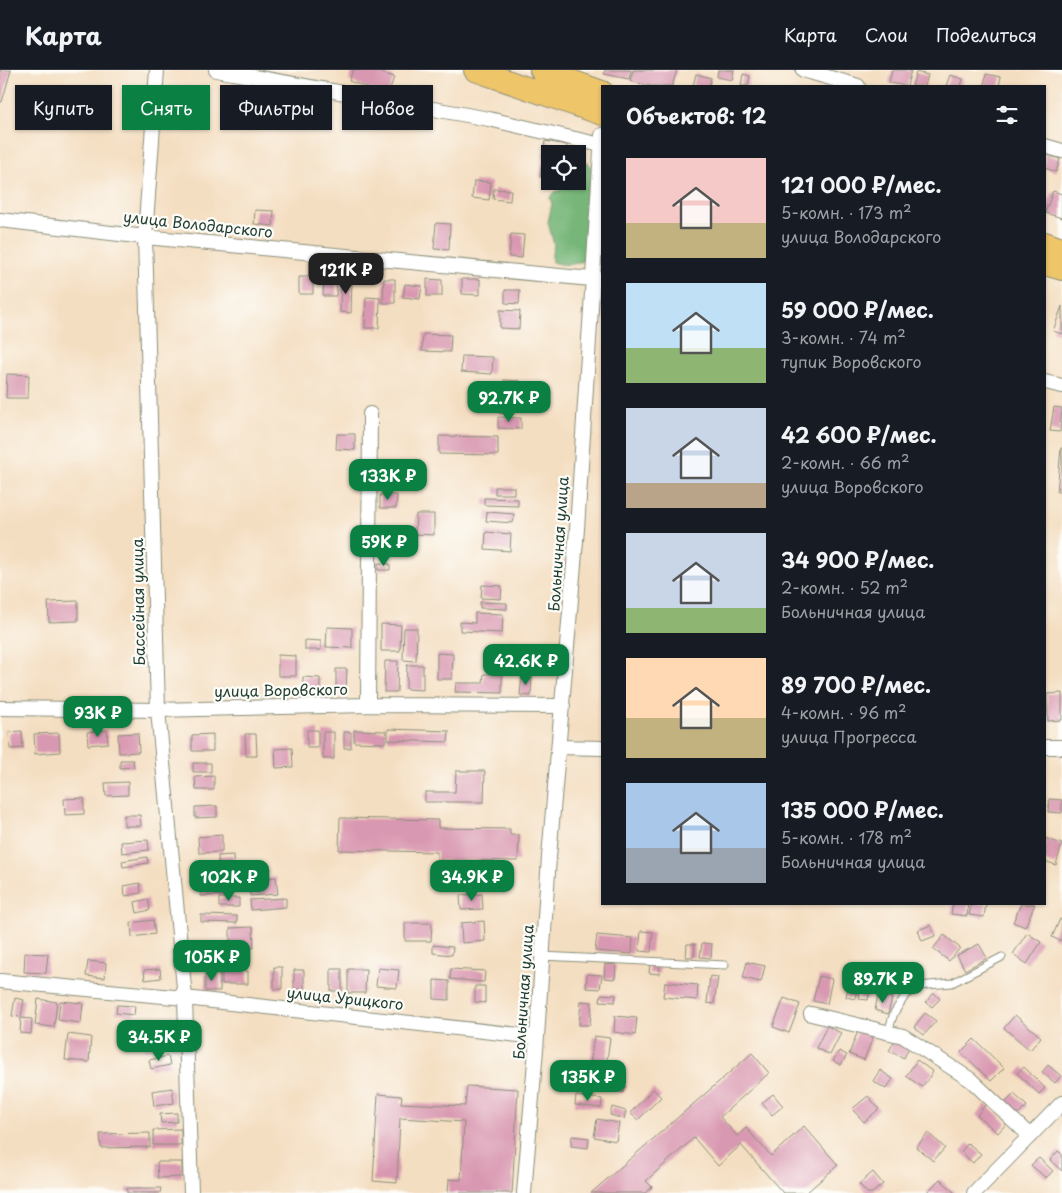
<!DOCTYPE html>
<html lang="ru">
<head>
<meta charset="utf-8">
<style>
	:root { --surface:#171b24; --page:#20242c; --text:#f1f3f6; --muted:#9ea1a6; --line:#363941; --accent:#0b8043 }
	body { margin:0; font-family:"Playpen Sans",sans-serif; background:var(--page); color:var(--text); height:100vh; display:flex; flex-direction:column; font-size:19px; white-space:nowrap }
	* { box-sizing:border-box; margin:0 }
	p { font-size:16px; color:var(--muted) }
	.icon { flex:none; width:28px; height:28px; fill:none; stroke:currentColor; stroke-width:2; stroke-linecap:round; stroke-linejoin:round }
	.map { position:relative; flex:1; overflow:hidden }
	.sheet { position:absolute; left:601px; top:15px; width:445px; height:820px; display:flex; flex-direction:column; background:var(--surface); border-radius:0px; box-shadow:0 1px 4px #0004 }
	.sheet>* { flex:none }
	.guide { position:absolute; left:15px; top:15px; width:475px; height:45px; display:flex; gap:10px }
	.fabs { position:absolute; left:541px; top:75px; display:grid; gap:10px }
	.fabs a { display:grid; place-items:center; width:45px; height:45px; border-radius:0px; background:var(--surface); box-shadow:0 1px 4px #0004; font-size:25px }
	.price { position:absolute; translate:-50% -42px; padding:0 11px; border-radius:10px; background:var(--accent); color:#fff; font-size:16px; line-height:32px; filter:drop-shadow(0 1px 2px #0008) }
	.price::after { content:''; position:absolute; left:50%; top:30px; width:15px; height:11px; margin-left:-8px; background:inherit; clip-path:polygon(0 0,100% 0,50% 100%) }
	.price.on { background:#222; color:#fff }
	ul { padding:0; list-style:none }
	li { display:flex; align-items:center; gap:15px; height:125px; padding:0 25px }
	li span { display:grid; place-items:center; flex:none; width:140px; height:100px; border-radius:0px; color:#555 }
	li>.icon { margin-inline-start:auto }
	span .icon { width:60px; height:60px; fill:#fffc; stroke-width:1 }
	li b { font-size:21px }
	h2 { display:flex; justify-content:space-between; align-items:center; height:60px; padding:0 25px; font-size:21px }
	.tag { padding:0 18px; border-radius:0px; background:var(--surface); box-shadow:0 1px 4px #0004; font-size:18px; line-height:45px }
	.tag.on { background:var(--accent); color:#fff }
	header { display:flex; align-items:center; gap:30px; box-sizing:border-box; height:70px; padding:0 25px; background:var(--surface); border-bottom:1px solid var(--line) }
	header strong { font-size:24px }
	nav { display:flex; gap:28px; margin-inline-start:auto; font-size:18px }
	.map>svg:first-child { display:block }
	.forest { fill:#76b678; stroke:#4a7a56 }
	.building { fill:#d998b1 }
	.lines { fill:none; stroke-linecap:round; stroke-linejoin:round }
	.service-casing { stroke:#8a8e7a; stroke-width:9 }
	.minor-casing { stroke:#8a8e7a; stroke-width:16 }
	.primary-casing { stroke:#8a8e7a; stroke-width:24 }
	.service { stroke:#fff; stroke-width:7 }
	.minor { stroke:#fff; stroke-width:14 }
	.primary { stroke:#eec569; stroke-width:22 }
	.labels { text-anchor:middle; stroke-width:4.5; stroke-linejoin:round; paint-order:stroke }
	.street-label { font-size:15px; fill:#1f3d34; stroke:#fdfcf7 }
</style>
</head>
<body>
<header>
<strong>Карта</strong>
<nav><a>Карта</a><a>Слои</a><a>Поделиться</a></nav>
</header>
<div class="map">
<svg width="1062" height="1123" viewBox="0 0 1062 1123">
	<rect width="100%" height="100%" fill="#fdfcf7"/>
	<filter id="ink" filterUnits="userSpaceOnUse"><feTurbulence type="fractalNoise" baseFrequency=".02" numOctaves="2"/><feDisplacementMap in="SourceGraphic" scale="10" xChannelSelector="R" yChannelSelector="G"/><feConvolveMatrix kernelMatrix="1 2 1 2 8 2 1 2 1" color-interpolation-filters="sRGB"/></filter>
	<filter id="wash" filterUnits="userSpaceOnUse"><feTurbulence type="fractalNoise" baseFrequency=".0096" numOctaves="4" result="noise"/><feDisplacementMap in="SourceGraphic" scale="20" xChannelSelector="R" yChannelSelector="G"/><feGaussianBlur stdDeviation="1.12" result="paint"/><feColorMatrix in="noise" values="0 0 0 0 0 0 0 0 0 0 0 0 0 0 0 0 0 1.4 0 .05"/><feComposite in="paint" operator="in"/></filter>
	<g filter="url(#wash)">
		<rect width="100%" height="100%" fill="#f4dec1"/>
		<path class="forest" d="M578 86 589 93 592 102 588 119 585 190C574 195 565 196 552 192V183L554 175 548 152 552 134 550 127 556 121 561 120 566 111H578Z"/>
		<g id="blocks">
			<path class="building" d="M0 0H11L2 32H0Z
				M353 0H374L394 7 388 25 349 11Z
				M605 0H631L629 9 604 4Z
				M633 0H677L672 16H650L630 11Z
				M718 0H734L732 10 717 7Z
				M892 0H911L907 16 889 13Z
				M916 2 928 5 925 16H912Z
				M696 4 711 8 709 16H693Z
				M743 4 750 6 748 16H741Z
				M986 4 1001 7 999 16H984Z
				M950 5 963 9 961 16H946Z
				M319 23 328 24 326 39 317 38Z
				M545 71 567 75 565 84H550V108L540 107Z
				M1045 84 1060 89 1056 102 1045 98Z
				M474 111 491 112 489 130 472 128Z
				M494 119 511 120 510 131 493 129Z
				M1053 121 1062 124V148L1045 143Z
				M255 140 274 141 273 156 254 154Z
				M436 153 450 154 449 180 434 179Z
				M511 164 524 165 522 188 509 187Z
				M324 202H337L336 226H323Z
				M299 207H313V224H299Z
				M341 208 352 209 351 243 340 242Z
				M384 209H395V233H383Z
				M427 209 442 210V226H427Z
				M462 209H480V225L462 224Z
				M405 214 422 216 420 229 403 227Z
				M505 220H520L519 234 505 233Z
				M366 227 380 228 379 258H365Z
				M1062 236V264L1053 261Z
				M500 240 520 241 519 259 500 258Z
				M423 264 451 265 450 282 422 281Z
				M462 286 493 287 492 304 461 302Z
				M7 304 29 305 28 328H6Z
				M504 310 520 311V323L503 322Z
				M499 333H515L514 343H499Z
				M1054 337 1062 338 1060 362 1050 361Z
				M498 347 521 348V359L498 358Z
				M337 364H355V380L336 379Z
				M439 366 498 367V385L439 384Z
				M1061 378H1062V422H1057Z
				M495 417H514V424H495Z
				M380 425H397L396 438H380Z
				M484 428 518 429V436L484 435Z
				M487 442 514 444 513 453 486 451Z
				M416 444H434V465L415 464Z
				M486 462 511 464 510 481 485 479Z
				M378 493 390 494V500H378Z
				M482 515 502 516 501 529 481 528Z
				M78 531V551L49 552 48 532Z
				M480 532 507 533V539L480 538Z
				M475 543 503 544 502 563 460 561V552L475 553Z
				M381 554 401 555 400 581H381Z
				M327 557 352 558V578L326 577Z
				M404 558H417L416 591 403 590Z
				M305 570 321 571V580H305Z
				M437 583 453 584 452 609H437Z
				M278 585 296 586V606H278Z
				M385 591H398L397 622H384Z
				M407 595H423V620L406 619Z
				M336 599H347L346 621H336Z
				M484 604H502V623L455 622 456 613H483Z
				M522 605 532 606 531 626 520 625Z
				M303 607 320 608V624H303Z
				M1062 623V650L1048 651 1047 624Z
				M388 659 449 661 448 672 388 670Z
				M107 660 108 673 88 675 87 662Z
				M307 660H318V678H307Z
				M354 660 386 661 385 673 354 672Z
				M22 661 23 678 10 679 9 662Z
				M323 662H334V689H323Z
				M344 662H351V678H344Z
				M59 663 60 682 35 684 34 664Z
				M138 663 139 682 119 683 118 664Z
				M213 664V681H192V665Z
				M245 664H256L257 686H246Z
				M292 678 293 697 276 698 275 679Z
				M120 690H133L134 697 120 698Z
				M193 693H211V702H193Z
				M456 701H485L484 732H425V722H455Z
				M214 706V720H196L195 707Z
				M128 712V725L106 726 105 713Z
				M84 728V744L65 745 64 729Z
				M1049 729 1062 730V743L1048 742Z
				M217 736V747L195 748V737Z
				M124 745H140L141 756H124Z
				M340 748 438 750V758L510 759V765H519L518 791 437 790V782L339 780Z
				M222 765V782L199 783 198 767Z
				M1045 768 1062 774 1056 795 1045 791Z
				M148 770 149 780 122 783 121 772Z
				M233 785 234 803 219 804 218 786Z
				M147 787 148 793 123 797 122 791Z
				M276 807 278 824 250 826 249 810Z
				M225 811 226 825 201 826V813Z
				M140 813 141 823 125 826 124 816Z
				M482 824 483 839 461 840 460 825Z
				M219 828H239V837H219Z
				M286 828V837L251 840 250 830Z
				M148 829 150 840 137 843 135 832Z
				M953 834H968L967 846 951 844Z
				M971 834H986L984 847 969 845Z
				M1021 834H1035L1025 857 1013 852Z
				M201 845 237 846V853L201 852Z
				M1060 849 1062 850V867L1060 871 1052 867Z
				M153 850 155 864 132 867 131 853Z
				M484 851 485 871 462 873 461 853Z
				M405 853H432L431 871H405Z
				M931 855 935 866 922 871 918 860Z
				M253 857 254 878 230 879V858Z
				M641 861 653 862 651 882 639 881Z
				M1027 863 1041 872 1027 894 1013 884Z
				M597 865 633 868 632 884 595 881Z
				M944 865 960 878 949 891 933 879Z
				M702 873 712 874 711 888 700 887Z
				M687 874H695L694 887H686Z
				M979 874 987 888 965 900 957 885Z
				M433 875 453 877 452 885 433 883Z
				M211 876H219V894L211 895Z
				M25 883 48 884 46 903 24 902Z
				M88 891 106 893 105 908 86 906Z
				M747 892 765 896 761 912 743 908Z
				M605 894 616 895 615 909 604 908Z
				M650 894H660L659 904 649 903Z
				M274 897H282V919H274Z
				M378 898 399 900 397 918 376 916Z
				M160 899 161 908 145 910 144 900Z
				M331 899H342V921H331Z
				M348 899H366L365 923H348Z
				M451 899 485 901 484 912 450 909Z
				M294 900H304V919H294Z
				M222 901H248V914H222Z
				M205 904H220V921H205Z
				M587 904 602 905 600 919 586 918Z
				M884 904 911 909 908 921 882 916Z
				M710 906 718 907 714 934 707 933Z
				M819 906 832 909 827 934 813 931Z
				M850 906 860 908 855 929 846 927Z
				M434 910 449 911V930L434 929Z
				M665 912 698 915 697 930 663 927Z
				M862 912 871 914 868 930 859 929Z
				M475 916H485V933L475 932Z
				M934 923 940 929 932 937 926 932Z
				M601 924 616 925 615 932 600 931Z
				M878 925 892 928 888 944 875 940Z
				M15 928 24 930 21 947 12 946Z
				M784 928 800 934 789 963 773 957Z
				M38 929 57 932 54 957 35 955Z
				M60 931 83 933 81 953 58 950Z
				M581 931 592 932 590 955H579Z
				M117 935 135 936 134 945 116 943Z
				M925 943 936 951 924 965 914 957Z
				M1015 945 1041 967 1030 980 1004 958Z
				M615 946 637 948 635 965 614 962Z
				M21 948 32 949 31 964 20 963Z
				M827 956 841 963 830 985 816 978Z
				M858 961 873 967 864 990 849 984Z
				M68 964 91 967 89 992 65 990Z
				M594 966 610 968 606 997 590 995Z
				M162 967 164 976 145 980 143 971Z
				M974 969 1004 998 991 1011 961 982Z
				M895 970 909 977 904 988 889 981Z
				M839 981 847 985 841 995 833 991Z
				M752 983 769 1003 720 1047 737 1066 746 1058 771 1086 804 1056 838 1095 806 1123H783L741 1075 718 1096 694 1068 646 1111 652 1117 645 1123H591Z
				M168 986 170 995 151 999 149 990Z
				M917 990 933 1002 922 1017 906 1006Z
				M1048 995 1061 1006 1055 1013 1042 1002Z
				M1024 997 1045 1018 1039 1024 1017 1003Z
				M880 1000 893 1009 886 1019 873 1011Z
				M569 1002 604 1008 602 1017 568 1012Z
				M617 1013 626 1016 623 1023 614 1020Z
				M467 1016 518 1019 512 1123H448L449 1109 461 1110 464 1052 400 1048 397 1113 373 1111 378 1024 402 1026 401 1033 465 1036Z
				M172 1018 174 1033 154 1036 152 1021Z
				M653 1019 661 1027 638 1050 630 1043Z
				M773 1024 783 1036 772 1045 762 1033Z
				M1014 1024 1027 1036 1016 1047 1003 1035Z
				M576 1026 602 1029 601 1038 575 1035Z
				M868 1026 879 1039 864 1052 852 1039Z
				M986 1034 1007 1053 998 1063 977 1045Z
				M612 1037 626 1041 624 1049 610 1045Z
				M177 1043V1052L161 1053 160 1044Z
				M597 1049 619 1053 616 1071 594 1067Z
				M181 1059V1075H153V1060Z
				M150 1063V1077L101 1078 100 1064Z
				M928 1063 945 1078 933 1091 916 1077Z
				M572 1066 589 1068 588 1078 571 1076Z
				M968 1073 981 1084 973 1093 961 1082Z
				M1058 1081 1062 1084V1101L1050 1090Z
				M1039 1088 1053 1101 1046 1108 1031 1095Z
				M157 1092H182V1107L158 1108Z
				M873 1102 883 1114 872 1123H867L859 1114Z
				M940 1109 955 1123H926Z
				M127 1118H161L160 1123H127Z"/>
		</g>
	</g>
	<g filter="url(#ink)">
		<use href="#blocks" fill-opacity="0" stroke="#8a8e7a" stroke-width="1"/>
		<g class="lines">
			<g class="service-casing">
				<path id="service" d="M542 886 725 895
					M888 962 894 943 905 926 918 916 952 913 1002 887"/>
			</g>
			<g class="minor-casing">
				<path id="minor" d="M157 0 145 167 158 640 185 928 191 1123
					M216 0 489 49 601 75
					M803 0 858 16
					M1045 76 1062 81
					M0 150 145 167 602 210
					M1045 312 1062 316
					M368 635 370 344
					M0 638 158 640 368 635 563 636
					M559 677 602 678
					M1045 677H1062
					M0 911 185 928 537 967
					M811 944 903 966 971 1010 1030 1066
					M524 1123 537 967 549 787 577 459 602 65
					M974 1123 1062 1033"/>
			</g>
			<g class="primary-casing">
				<path id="primary" d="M475 0 602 44
					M541 0 602 22
					M1045 173 1062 179
					M1045 194 1062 199"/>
			</g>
			<use href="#service" class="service"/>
			<use href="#minor" class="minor"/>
			<use href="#primary" class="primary"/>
		</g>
	</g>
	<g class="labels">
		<g class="street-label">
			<text transform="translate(198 155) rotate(6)" y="5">улица Володарского</text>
			<text transform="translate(559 474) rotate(-86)" y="5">Больничная улица</text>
			<text transform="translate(139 532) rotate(-91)" y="5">Бассейная улица</text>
			<text transform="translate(281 621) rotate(-1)" y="5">улица Воровского</text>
			<text transform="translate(524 922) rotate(-86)" y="5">Больничная улица</text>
			<text transform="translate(345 929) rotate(6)" y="5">улица Урицкого</text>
		</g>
	</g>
</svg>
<div class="fabs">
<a><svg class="icon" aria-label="locate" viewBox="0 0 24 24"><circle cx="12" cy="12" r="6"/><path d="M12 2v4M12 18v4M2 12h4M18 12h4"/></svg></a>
</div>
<b class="price on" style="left:346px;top:225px">121K ₽</b>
<b class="price" style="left:509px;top:353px">92.7K ₽</b>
<b class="price" style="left:388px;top:431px">133K ₽</b>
<b class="price" style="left:384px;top:497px">59K ₽</b>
<b class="price" style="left:526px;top:616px">42.6K ₽</b>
<b class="price" style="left:98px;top:668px">93K ₽</b>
<b class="price" style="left:229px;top:832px">102K ₽</b>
<b class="price" style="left:472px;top:832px">34.9K ₽</b>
<b class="price" style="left:212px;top:912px">105K ₽</b>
<b class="price" style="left:883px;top:934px">89.7K ₽</b>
<b class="price" style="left:159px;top:992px">34.5K ₽</b>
<b class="price" style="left:588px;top:1032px">135K ₽</b>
<div class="guide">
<a class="tag">Купить</a>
<a class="tag on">Снять</a>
<a class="tag">Фильтры</a>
<a class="tag">Новое</a>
</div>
<section class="sheet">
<h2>Объектов: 12<svg class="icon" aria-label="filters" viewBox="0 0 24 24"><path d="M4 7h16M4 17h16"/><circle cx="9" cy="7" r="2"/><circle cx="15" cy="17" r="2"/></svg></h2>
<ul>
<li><span style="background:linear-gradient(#f6c9c9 65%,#c2b280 0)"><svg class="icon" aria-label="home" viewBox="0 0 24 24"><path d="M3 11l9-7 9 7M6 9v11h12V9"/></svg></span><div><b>121 000 ₽/мес.</b><p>5-комн. · 173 m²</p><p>улица Володарского</p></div></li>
<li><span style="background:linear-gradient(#bfe0f5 65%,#8fb573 0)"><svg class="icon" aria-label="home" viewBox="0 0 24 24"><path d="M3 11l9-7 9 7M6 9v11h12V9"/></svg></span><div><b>59 000 ₽/мес.</b><p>3-комн. · 74 m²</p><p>тупик Воровского</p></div></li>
<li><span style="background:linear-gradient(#c9d6e8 75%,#b9a48a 0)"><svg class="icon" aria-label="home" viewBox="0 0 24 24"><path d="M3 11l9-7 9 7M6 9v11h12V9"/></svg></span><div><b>42 600 ₽/мес.</b><p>2-комн. · 66 m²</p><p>улица Воровского</p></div></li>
<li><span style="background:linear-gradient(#c9d6e8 75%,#8fb573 0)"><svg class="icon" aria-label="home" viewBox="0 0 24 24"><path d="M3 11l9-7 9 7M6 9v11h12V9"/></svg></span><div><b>34 900 ₽/мес.</b><p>2-комн. · 52 m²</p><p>Больничная улица</p></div></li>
<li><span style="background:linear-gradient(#ffd9b3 60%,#c2b280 0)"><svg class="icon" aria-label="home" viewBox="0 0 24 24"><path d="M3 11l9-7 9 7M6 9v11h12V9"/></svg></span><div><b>89 700 ₽/мес.</b><p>4-комн. · 96 m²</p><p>улица Прогресса</p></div></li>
<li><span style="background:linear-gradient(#a9c7e8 65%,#9aa5b1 0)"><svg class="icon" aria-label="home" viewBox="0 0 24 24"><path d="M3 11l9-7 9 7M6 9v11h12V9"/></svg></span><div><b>135 000 ₽/мес.</b><p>5-комн. · 178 m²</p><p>Больничная улица</p></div></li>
</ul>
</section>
</div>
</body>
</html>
